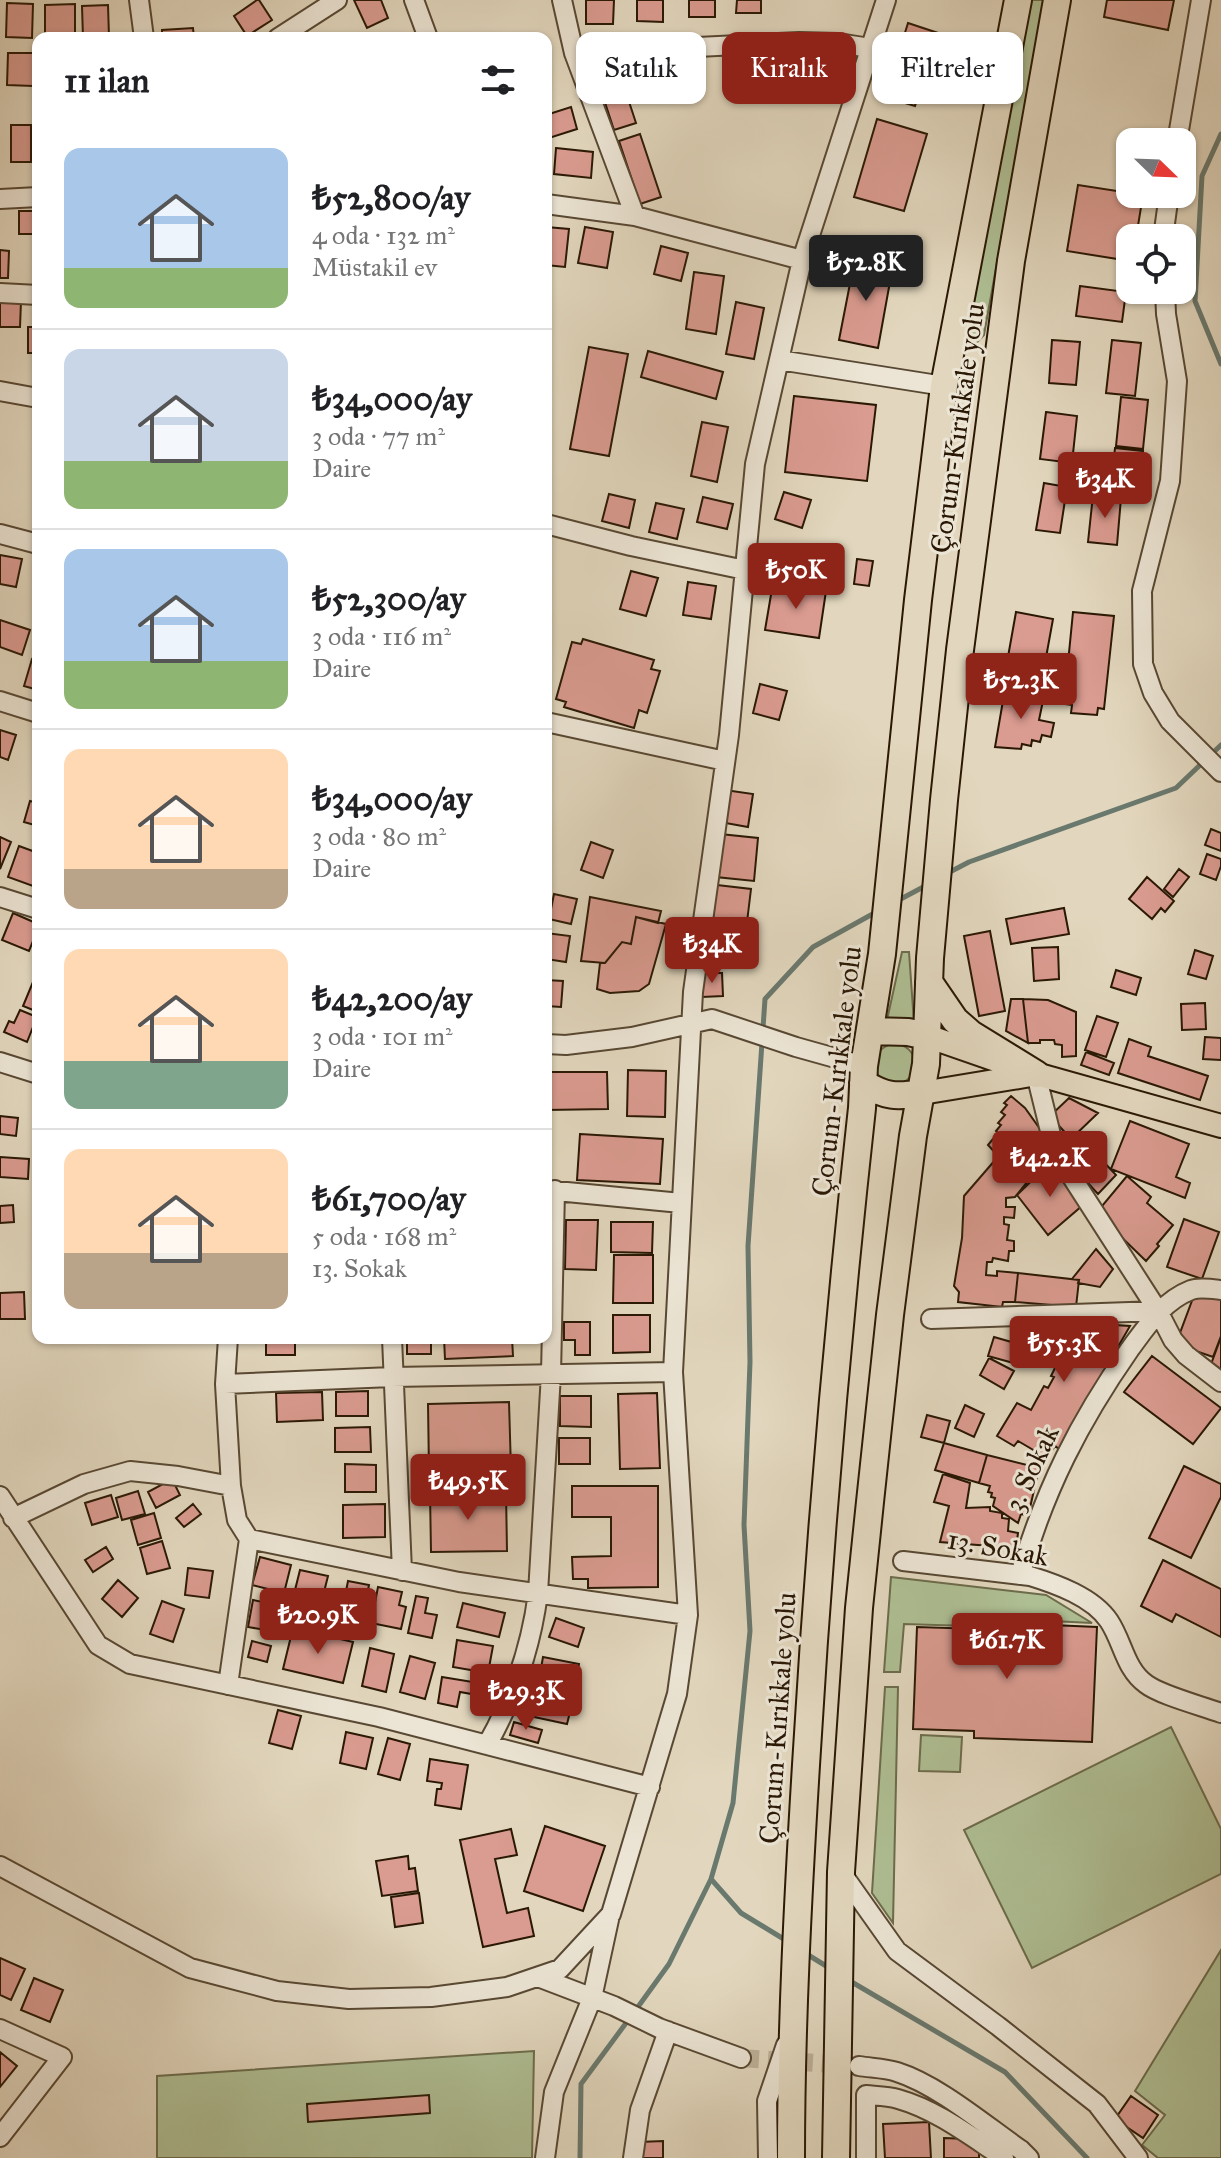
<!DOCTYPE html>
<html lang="tr">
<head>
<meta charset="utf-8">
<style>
	:root { --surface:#fff; --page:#f2f2f2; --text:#202124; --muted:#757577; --line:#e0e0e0; --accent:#8f2418 }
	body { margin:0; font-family:"IM FELL Great Primer",serif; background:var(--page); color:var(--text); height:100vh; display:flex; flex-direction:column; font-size:30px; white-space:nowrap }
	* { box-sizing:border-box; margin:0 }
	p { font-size:26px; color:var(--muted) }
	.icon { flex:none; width:44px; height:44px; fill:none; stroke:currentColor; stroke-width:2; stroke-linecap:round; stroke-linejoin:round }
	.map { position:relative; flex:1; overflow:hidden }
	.details { position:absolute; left:32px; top:32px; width:520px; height:1312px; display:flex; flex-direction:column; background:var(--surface); border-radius:16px; box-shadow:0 2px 6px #0004 }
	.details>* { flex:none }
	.banner { position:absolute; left:576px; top:32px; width:524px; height:72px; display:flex; gap:16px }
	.needle { width:52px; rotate:113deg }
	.tools { position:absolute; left:1116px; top:128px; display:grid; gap:16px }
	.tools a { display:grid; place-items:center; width:80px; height:80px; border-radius:16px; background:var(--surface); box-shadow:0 2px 6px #0004; font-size:40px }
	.price { position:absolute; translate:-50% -68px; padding:0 18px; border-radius:8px; background:var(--accent); color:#fff; font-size:26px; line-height:52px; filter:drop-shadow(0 2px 4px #0008) }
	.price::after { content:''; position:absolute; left:50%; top:48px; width:24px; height:18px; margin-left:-12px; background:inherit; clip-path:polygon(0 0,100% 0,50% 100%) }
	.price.current { background:#222; color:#fff }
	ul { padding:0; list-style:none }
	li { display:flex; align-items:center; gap:24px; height:200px; padding:0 32px }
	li+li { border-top:2px solid var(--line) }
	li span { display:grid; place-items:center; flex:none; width:224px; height:160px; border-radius:16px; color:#555 }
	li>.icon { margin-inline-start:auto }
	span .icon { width:96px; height:96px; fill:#fffc; stroke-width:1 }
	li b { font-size:34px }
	h2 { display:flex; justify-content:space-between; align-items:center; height:96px; padding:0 32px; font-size:34px }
	.tag { padding:0 28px; border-radius:16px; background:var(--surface); box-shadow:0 2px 6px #0004; font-size:28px; line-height:72px }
	.tag.current { background:var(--accent); color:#fff }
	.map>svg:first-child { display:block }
	.green { fill:#afbf94; stroke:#6c6c4c; stroke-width:2 }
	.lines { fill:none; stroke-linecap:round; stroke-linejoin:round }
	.stream { stroke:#6a796e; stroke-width:5 }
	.building { fill:#da9b90; stroke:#2a1805; stroke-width:2 }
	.minor-tunnel { stroke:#bdb199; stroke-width:18; stroke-dasharray:18 9; stroke-linecap:butt }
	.minor-casing { stroke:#584833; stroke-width:22 }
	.major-casing { stroke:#2a1805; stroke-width:26 }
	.highway-casing { stroke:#2a1805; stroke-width:30 }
	.minor { stroke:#ece5d5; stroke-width:18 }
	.major { stroke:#e2d7be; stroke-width:22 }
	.highway { stroke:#e2d7be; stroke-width:26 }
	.labels { text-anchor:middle; stroke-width:6; stroke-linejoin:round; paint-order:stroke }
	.street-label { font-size:28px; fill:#2a1805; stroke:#ece5d5 }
</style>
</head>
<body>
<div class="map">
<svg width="1221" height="2158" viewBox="0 0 1221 2158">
	<rect width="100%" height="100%" fill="#e2d7be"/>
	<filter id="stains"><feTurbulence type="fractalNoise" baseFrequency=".0025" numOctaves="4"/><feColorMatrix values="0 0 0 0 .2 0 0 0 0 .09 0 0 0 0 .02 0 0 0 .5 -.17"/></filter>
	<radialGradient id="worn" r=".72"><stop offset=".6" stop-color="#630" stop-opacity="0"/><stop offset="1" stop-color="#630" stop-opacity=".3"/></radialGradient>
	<path class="green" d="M1030 0H1044L984 335 977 342 973 343 966 339Z
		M902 952H909L914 1023 887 1020Z
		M875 1064a20 20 0 1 1 40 0a20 20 0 1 1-40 0Z
		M891 1577 1046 1595 1092 1623 969 1617 968 1626 904 1624 900 1672H884Z
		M885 1687H898L893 1923 872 1893Z
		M1171 1727 1221 1829V1874L1032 1968 964 1830Z
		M921 1735 962 1737 960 1772 919 1771Z
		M1221 1950V2158H1158L1142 2145 1165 2115 1135 2091Z
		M534 2051 532 2158H157V2076Z"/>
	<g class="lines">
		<path class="stream" d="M1221 134 1202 176 1195 301 1221 364
			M946 874 969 862 1176 788 1221 745
			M897 901 927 885
			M711 1879 741 1913 787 1941
			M805 1953 831 1969
			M850 1981 1005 2072 1087 2158
			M635 2011 669 1964 711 1879 733 1803 750 1631 744 1525 750 1362 748 1246 765 999 813 947 878 911
			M580 2158 581 2084 629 2019"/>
	</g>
	<path class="building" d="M257 0H259L272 20 247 36 234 16Z
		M354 0H381L388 18 367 28Z
		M586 0H614L613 24H586Z
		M637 0H663V22L637 21Z
		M689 0H715V17H689Z
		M737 0H761V13H736Z
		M1107 0H1174L1168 30 1104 17Z
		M7 3 33 4 32 38 6 37Z
		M75 4V38H45V5Z
		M108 5 109 37 83 38 82 6Z
		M908 23 938 33 915 106 885 97Z
		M193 28 194 38H162V30Z
		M8 53H34L33 86 7 85Z
		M617 65 636 123 614 130 595 72Z
		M571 107 577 129 546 139V115Z
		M877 119 927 134 904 211 854 197Z
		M11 125H31V162H11Z
		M640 134 661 197 640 204 619 141Z
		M556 148 593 152 591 178 554 174Z
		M1078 185 1143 195 1136 238H1130V261L1067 251Z
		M19 211H38V234H19Z
		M546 227 569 229 565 267 546 265Z
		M585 227 613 232 607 268 578 263Z
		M661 246 688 253 681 281 654 274Z
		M0 250 9 251 8 278H0Z
		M855 258 893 265 878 348 839 340Z
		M694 272 724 276 716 334 686 329Z
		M1080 286 1126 292 1122 322 1076 316Z
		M0 301H21L20 327H0Z
		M736 302 764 308 754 359 726 354Z
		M28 327H38V353H28Z
		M1052 340 1080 342 1076 385 1049 383Z
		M1112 340 1141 343 1135 396 1106 393Z
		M589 347 628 354 609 456 570 449Z
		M648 351 723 372 716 399 641 377Z
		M794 396 876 405 867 481 785 472Z
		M1121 397 1148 400 1143 449 1116 446Z
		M1046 412 1077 416 1072 463 1040 459Z
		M702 422 728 427 717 482 691 476Z
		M1115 448 1143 451 1139 498 1110 495Z
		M1044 483 1067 487 1060 533 1036 530Z
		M784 492 811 500 802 528 775 519Z
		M609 494 635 500 629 528 602 521Z
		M1093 495 1121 498 1117 545 1088 542Z
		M703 497 733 504 727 529 697 522Z
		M656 503 684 509 677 539 649 532Z
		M783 550 832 557 827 589 779 581Z
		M0 555 22 559 16 587 0 584Z
		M857 559 873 561 869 586 854 584Z
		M631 571 658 578 646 616 620 609Z
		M688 582 716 586 711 619 683 615Z
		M773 583 826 591 819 638 765 630Z
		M1016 612 1053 619 1043 674 1006 668Z
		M1073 612 1114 616 1104 709 1098 708 1097 715 1071 713 1072 705 1064 704Z
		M0 620 30 630 22 655 0 647Z
		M583 639 654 660 651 669 660 671 647 713 639 710 634 728 564 707 566 702 556 699 572 642 581 644Z
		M32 659 38 661V690L24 686Z
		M760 684 787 691 779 720 753 713Z
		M1005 689 1044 696 1039 720 1054 723 1051 737 1042 735 1040 742 1032 740 1031 746 1022 744 1021 749 995 747Z
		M0 730 16 735 8 760 0 757Z
		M725 790 753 794 748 827 720 822Z
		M30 801 38 803V826L24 822Z
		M1211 829 1221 833V851L1205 845Z
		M720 834 758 838 754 881 716 877Z
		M0 837 11 842 0 869Z
		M591 842 613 850 603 878 581 870Z
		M19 846 38 853V873L33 886 8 877Z
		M1207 854 1221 859V866L1216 880 1200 874Z
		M1179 869 1189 877 1173 897 1164 889Z
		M1147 877 1174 901 1165 912 1161 908 1152 919 1129 899Z
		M717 885 751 889 744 947 710 943Z
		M554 894 577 899 571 924 549 919Z
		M590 897 661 911 658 923 636 917 631 944 622 942 605 963 581 961Z
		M1064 908 1069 934 1011 944 1006 919Z
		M13 913 38 924V929L29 951 2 940Z
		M636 917 666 924 649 984 639 991 610 993 597 989 600 963H605L622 942 631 944Z
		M990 931 1005 1011 979 1016 964 936Z
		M546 933 570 936 566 962 546 959Z
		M1058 947 1059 979 1034 981 1032 948Z
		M1195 950 1213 956 1206 979 1188 974Z
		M38 970V1012L23 1006Z
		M1116 970 1141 978 1136 995 1111 987Z
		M702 973H722L723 996 702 997Z
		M546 980 563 981 561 1007 546 1006Z
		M1011 999H1023L1028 1043 1006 1031Z
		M1023 999 1048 1000 1076 1012V1056L1062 1057V1045L1055 1044 1054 1040H1040V1043H1028Z
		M1205 1003 1206 1029 1182 1030 1181 1004Z
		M20 1010 37 1017 27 1042 4 1032 9 1021 14 1023Z
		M1097 1016 1118 1023 1106 1057 1085 1050Z
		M1205 1037 1221 1038V1060L1203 1059Z
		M1129 1039 1151 1047 1148 1056 1208 1076 1200 1100 1118 1073Z
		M1086 1052 1114 1063 1109 1075 1081 1065Z
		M628 1070 666 1071 665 1117 627 1116Z
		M546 1072H607L608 1109 546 1110Z
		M1011 1096 1025 1108 1045 1136 1019 1163 1000 1158 988 1145 998 1133 996 1131 1001 1125 998 1123 1005 1115 1001 1112 1007 1105 1004 1103Z
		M1069 1098 1098 1113 1071 1139 1050 1116Z
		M0 1116 18 1118 16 1136 0 1134Z
		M1130 1121 1189 1144 1176 1177 1190 1183 1185 1198 1111 1169Z
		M580 1134 663 1139 660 1184 577 1180Z
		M1083 1140 1116 1175 1098 1194 1064 1157Z
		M0 1157 29 1159 28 1179 0 1177Z
		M996 1159 1012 1172 1016 1168 1028 1181 1015 1197 1006 1198V1207H1015L1014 1218 1004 1217V1224L1009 1225 1007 1240 1014 1241V1251H1009L1008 1261 993 1258 992 1262H987L986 1275 997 1276V1271L1018 1273 1015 1302H1003L1002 1307 958 1302 959 1292 954 1286 962 1238 964 1196Z
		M1051 1162 1083 1205 1048 1235 1017 1195Z
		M1127 1176 1151 1197 1147 1203 1173 1225 1157 1244 1159 1246 1146 1261 1113 1229 1115 1227 1097 1212Z
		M13 1205 14 1222 0 1223V1206Z
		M1184 1219 1219 1232 1202 1279 1167 1267Z
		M566 1220H598L596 1270 565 1269Z
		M611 1222H653L652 1253 611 1252Z
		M1096 1249 1113 1269 1100 1287 1078 1283 1079 1280 1072 1279Z
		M614 1255H653V1303H613Z
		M1018 1273 1079 1280 1076 1307 1015 1302Z
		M1196 1290 1221 1293V1336L1213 1357 1190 1349 1180 1333Z
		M24 1292 25 1319H0V1293Z
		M613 1315H650V1352L613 1353Z
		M1050 1321 1130 1326 1059 1449 1055 1446 1047 1458 1018 1441 1014 1446 997 1436 1017 1403 1031 1410 1044 1386 1048 1388 1054 1377 1051 1376 1055 1368 1051 1366 1057 1345 1049 1342 1047 1345 1041 1341 1042 1337 1038 1335 1043 1325 1048 1326Z
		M564 1322H590V1355H575V1340H564Z
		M994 1337 1022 1345 1017 1364 988 1356Z
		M1221 1337V1371L1210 1367Z
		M266 1338H295V1355H266Z
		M407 1338H431V1354H407Z
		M444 1338H512L513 1356 445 1359Z
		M1152 1356 1221 1408 1193 1444 1124 1392Z
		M989 1358 1014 1371 1004 1389 980 1375Z
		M368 1391V1416H336V1392Z
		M322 1392 323 1420 277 1422 276 1393Z
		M657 1393 660 1468 620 1469 618 1394Z
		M560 1396H591V1427L560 1426Z
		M509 1402 511 1470 429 1471 428 1404Z
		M965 1405 984 1414 974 1437 955 1428Z
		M927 1415 950 1421 944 1443 921 1437Z
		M370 1427 371 1452H335V1428Z
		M559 1438H590V1464H559Z
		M944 1443 987 1455 979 1483 935 1470Z
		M987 1455 1039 1468 1030 1508 1027 1507 1025 1515 1021 1514 1018 1523 993 1506 995 1498 991 1497 992 1493 988 1492 990 1486 979 1483Z
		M345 1464 376 1465V1492H345Z
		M1184 1466 1221 1484V1497L1191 1558 1149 1538Z
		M943 1474 970 1483 966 1508 990 1507V1511L1002 1513V1518L1009 1519 1008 1531 1018 1533 1016 1548 940 1542 949 1506 934 1502Z
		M172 1479 180 1495 156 1508 148 1492Z
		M572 1486H658V1587L588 1588V1579H573L572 1557 611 1556V1517H572Z
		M138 1491 145 1514 122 1520 116 1498Z
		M506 1492 507 1551 431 1552 430 1493Z
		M111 1495 118 1517 92 1525 85 1503Z
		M193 1504 201 1514 184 1527 176 1518Z
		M385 1504V1537L343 1538V1505Z
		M154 1513 161 1538 138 1545 131 1520Z
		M162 1541 170 1568 147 1574 140 1548Z
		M106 1547 113 1559 93 1572 85 1560Z
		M260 1557 291 1565 284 1593 252 1585Z
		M1163 1560 1221 1589V1637L1176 1614 1172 1622 1141 1606Z
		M188 1568 213 1571 209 1598 185 1595Z
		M300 1570 328 1576 320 1608 292 1602Z
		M118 1580 138 1598 122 1617 102 1599Z
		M348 1581 369 1585 363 1616 342 1612Z
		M378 1587 402 1592 399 1605 406 1607 401 1629 371 1623Z
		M416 1596 428 1598 425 1613 437 1615 432 1638 408 1633Z
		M253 1600 288 1607 283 1633 248 1627Z
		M162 1601 184 1609 173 1642 150 1634Z
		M463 1603 505 1613 499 1637 457 1627Z
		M556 1618 584 1628 578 1647 549 1637Z
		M979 1622 1097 1627 1092 1742 974 1738V1731L913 1729 917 1627 979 1629Z
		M293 1628 353 1642 343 1683 283 1669Z
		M457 1640 493 1646 488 1673 453 1667Z
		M252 1641 271 1646 267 1662 248 1657Z
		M370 1648 394 1654 386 1692 362 1686Z
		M410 1656 435 1663 425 1699 400 1692Z
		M543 1657 579 1664 574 1687 539 1680Z
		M442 1677 479 1683 477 1695 460 1692 457 1707 438 1703Z
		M539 1692 573 1700 567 1724 534 1717Z
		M278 1710 301 1716 292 1749 269 1743Z
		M514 1722 542 1730 538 1743 510 1735Z
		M346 1732 373 1738 366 1769 340 1763Z
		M388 1738 410 1744 400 1780 378 1774Z
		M430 1759 468 1765 461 1809 435 1805 437 1789H441L442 1783 427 1781Z
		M545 1826 605 1846 583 1911 524 1891Z
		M511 1829 517 1855 495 1859 507 1913 528 1908 534 1936 483 1947 460 1840Z
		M408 1856 409 1869 415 1868 418 1891 382 1896 376 1861Z
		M419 1893 423 1923 395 1927 391 1897Z
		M0 1958 25 1969 11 2000 0 1995Z
		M34 1978 63 1990 50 2022 21 2010Z
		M0 2052 17 2066 0 2087Z
		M429 2095 430 2113 308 2122 307 2104Z
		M1131 2096 1158 2115 1143 2138 1115 2119Z
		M929 2122 931 2158H885L883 2124Z
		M944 2138 968 2139V2145H979V2158H944Z
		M663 2141V2158H640L639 2142Z"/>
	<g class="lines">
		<path class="minor-tunnel" d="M741 2058 846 2065"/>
		<g class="minor-casing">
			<path id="minor" d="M139 0 144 38
				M414 0 428 38
				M562 0 574 53 635 216
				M278 38 337 0
				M574 53 799 42 838 43 870 48
				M1177 142 1201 0
				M0 199 38 197
				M546 204 635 216 802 260
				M1163 238 1169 194
				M1165 290 1166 314 1177 381 1170 481 1142 591 1143 664 1153 693 1170 721 1221 772
				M0 293 38 295
				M779 360 944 386
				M0 391 38 398
				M546 524 631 546 745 570
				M0 534 38 544
				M0 701 38 713
				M546 722 725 761
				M0 897 38 909
				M546 1044 566 1045 632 1037 712 1019 796 1047 864 1066
				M0 1062 38 1074
				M1036 1074 1051 1135 1066 1168 1158 1311 1173 1340 1186 1355 1221 1382
				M546 1190 681 1203
				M931 1319 1158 1311
				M228 1338 225 1384 231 1486 237 1520 249 1539 228 1685
				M392 1338 402 1571
				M225 1384 392 1377 673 1372
				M0 1496 98 1645 130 1664 379 1717 650 1787
				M13 1518 84 1484 130 1471 178 1476 231 1486
				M249 1539 459 1582 688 1615
				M903 1561 1030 1576C1056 1584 1093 1597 1109 1621 1123 1642 1125 1669 1146 1684 1160 1695 1202 1706 1221 1713
				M1020 1575C1045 1489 1079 1422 1130 1349 1147 1326 1163 1301 1191 1290 1199 1287 1212 1289 1221 1290
				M487 1745C514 1697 531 1648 538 1593L551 1374 555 1190
				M0 1866 190 1968 277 1991 349 1999 431 1997 507 1987 560 1969 611 1914 677 1694 688 1615 673 1372 693 992 729 735 755 464 802 260 886 0
				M841 1872 897 1951 998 2026 1097 2104 1138 2158
				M538 1977 614 2006 659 2028 741 2058
				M0 2029 62 2057 0 2137
				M859 2066C871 2068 885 2068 897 2072 938 2085 985 2125 1021 2150L1029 2158
				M545 2158 554 2092 592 1998 610 1915
				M633 2158 640 2110 668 2031
				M768 2158 767 2101 786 2045
				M866 2158V2095C877 2096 888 2096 898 2099 937 2110 970 2136 1004 2158"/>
		</g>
		<g class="major-casing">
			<path id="major" d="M927 1036 1036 1074 1221 1126
				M922 1093 1031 1075"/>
		</g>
		<g class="highway-casing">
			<path id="highway" d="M929 982 955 1020 971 1034 1036 1074
				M870 1031 908 1032 927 1036
				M863 1083C886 1097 896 1097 922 1093
				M791 2158C791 2027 798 1896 806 1765 819 1546 838 1326 862 1108L864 1066 882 954 918 600 944 386 1018 0
				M836 2158 841 1872 859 1608 870 1502 890 1315 913 1136 926 1064 930 958 944 800 960 650 1011 261 1057 0"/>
		</g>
		<use href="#minor" class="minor"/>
		<use href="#major" class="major"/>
		<use href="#highway" class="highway"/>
	</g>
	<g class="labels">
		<g class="street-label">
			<text transform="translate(957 428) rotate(-82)" y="10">Çorum-Kırıkkale yolu</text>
			<text transform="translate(836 1071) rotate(-83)" y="10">Çorum-Kırıkkale yolu</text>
			<text transform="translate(1031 1468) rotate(-65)" y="10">3. Sokak</text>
			<text transform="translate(998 1547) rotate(10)" y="10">13. Sokak</text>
			<text transform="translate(777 1718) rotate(-86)" y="10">Çorum-Kırıkkale yolu</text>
		</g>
	</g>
	<rect width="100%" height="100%" filter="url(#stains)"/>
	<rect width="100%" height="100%" fill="url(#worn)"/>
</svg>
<div class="tools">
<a><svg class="needle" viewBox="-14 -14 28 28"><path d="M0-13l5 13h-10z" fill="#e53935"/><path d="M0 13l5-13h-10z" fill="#757577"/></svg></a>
<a><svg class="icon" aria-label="locate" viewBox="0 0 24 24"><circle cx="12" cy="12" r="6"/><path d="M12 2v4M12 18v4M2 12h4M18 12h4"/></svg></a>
</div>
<b class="price current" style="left:866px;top:303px">₺52.8K</b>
<b class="price" style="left:1105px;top:520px">₺34K</b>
<b class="price" style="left:796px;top:611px">₺50K</b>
<b class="price" style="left:1021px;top:721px">₺52.3K</b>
<b class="price" style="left:712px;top:985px">₺34K</b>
<b class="price" style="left:1050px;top:1199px">₺42.2K</b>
<b class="price" style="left:1064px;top:1384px">₺55.3K</b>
<b class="price" style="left:468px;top:1522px">₺49.5K</b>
<b class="price" style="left:318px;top:1656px">₺20.9K</b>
<b class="price" style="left:1007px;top:1681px">₺61.7K</b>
<b class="price" style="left:526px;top:1732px">₺29.3K</b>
<div class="banner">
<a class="tag">Satılık</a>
<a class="tag current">Kiralık</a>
<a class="tag">Filtreler</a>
</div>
<section class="details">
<h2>11 ilan<svg class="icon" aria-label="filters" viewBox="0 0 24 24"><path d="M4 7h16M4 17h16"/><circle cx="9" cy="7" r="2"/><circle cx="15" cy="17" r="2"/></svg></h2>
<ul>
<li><span style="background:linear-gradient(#a9c7e8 75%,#8fb573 0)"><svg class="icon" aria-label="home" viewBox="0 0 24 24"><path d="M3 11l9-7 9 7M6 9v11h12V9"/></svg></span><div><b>₺52,800/ay</b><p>4 oda · 132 m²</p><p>Müstakil ev</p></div></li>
<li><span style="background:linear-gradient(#c9d6e8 70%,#8fb573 0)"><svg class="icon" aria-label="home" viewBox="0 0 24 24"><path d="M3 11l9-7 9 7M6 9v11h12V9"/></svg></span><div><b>₺34,000/ay</b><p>3 oda · 77 m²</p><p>Daire</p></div></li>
<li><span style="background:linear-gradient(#a9c7e8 70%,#8fb573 0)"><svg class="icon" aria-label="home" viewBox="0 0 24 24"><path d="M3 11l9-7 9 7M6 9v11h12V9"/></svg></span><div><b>₺52,300/ay</b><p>3 oda · 116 m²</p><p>Daire</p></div></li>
<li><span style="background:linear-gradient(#ffd9b3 75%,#b9a48a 0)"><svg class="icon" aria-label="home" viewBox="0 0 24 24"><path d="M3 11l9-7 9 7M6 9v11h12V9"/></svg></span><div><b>₺34,000/ay</b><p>3 oda · 80 m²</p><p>Daire</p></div></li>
<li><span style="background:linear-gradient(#ffd9b3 70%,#7fa58c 0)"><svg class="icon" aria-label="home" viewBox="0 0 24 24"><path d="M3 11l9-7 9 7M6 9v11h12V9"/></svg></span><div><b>₺42,200/ay</b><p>3 oda · 101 m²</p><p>Daire</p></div></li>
<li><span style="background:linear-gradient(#ffd9b3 65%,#b9a48a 0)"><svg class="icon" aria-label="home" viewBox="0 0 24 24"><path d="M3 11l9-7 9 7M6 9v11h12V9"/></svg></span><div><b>₺61,700/ay</b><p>5 oda · 168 m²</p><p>13. Sokak</p></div></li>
</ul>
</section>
</div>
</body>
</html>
